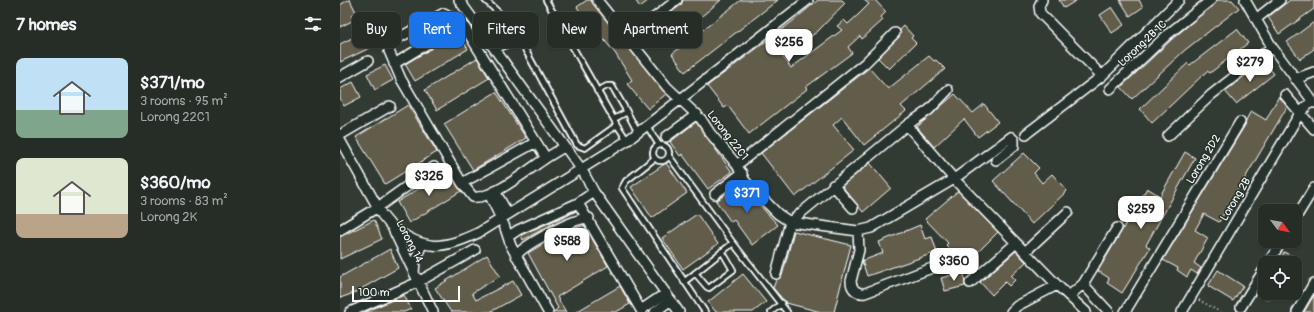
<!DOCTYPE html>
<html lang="en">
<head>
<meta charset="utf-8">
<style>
	:root { --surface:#262c26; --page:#323832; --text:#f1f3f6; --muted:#a4a7a7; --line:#424843; --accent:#1a73e8 }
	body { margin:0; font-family:Pangolin,sans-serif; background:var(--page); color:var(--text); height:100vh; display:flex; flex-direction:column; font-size:15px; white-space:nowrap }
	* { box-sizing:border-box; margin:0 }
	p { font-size:13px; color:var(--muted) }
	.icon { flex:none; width:22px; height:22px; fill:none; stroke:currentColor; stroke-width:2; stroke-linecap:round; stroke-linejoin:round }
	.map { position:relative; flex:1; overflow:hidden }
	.side { display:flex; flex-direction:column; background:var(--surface); width:340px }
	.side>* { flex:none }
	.banner { position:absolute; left:12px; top:12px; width:380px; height:36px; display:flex; gap:8px }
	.needle { width:26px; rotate:122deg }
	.tools { position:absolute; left:918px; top:204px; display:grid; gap:8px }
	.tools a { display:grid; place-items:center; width:44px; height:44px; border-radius:8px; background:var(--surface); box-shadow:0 1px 3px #0004,0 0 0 1px var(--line); font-size:20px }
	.scale { position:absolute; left:12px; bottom:10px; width:108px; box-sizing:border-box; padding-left:4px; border:2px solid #fff; border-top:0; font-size:11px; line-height:14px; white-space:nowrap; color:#fff; -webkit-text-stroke:3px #26332d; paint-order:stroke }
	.price { position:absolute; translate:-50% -34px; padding:0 9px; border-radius:8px; background:#fff; color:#222; font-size:13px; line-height:26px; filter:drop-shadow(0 1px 2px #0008) }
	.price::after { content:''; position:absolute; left:50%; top:24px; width:12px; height:9px; margin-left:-6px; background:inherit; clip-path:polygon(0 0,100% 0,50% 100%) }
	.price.selected { background:var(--accent); color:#fff }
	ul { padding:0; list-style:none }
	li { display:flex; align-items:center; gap:12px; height:100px; padding:0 16px }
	li span { display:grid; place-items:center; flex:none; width:112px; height:80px; border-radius:8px; color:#555 }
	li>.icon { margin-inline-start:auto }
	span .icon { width:48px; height:48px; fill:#fffc; stroke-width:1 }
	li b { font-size:17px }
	h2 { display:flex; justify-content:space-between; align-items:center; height:48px; padding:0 16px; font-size:17px }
	.tag { padding:0 14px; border-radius:8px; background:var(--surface); box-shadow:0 1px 3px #0004,0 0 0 1px var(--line); font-size:14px; line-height:36px }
	.tag.selected { background:var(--accent); color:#fff }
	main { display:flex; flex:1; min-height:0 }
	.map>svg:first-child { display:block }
	.building { fill:#625d4b; stroke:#fff }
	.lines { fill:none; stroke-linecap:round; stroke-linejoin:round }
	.lane-casing { stroke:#fff; stroke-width:8 }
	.street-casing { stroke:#fff; stroke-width:12 }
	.path { stroke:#fff; stroke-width:1.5; stroke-dasharray:1 3; stroke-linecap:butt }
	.lane { stroke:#26332d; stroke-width:4.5 }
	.street { stroke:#26332d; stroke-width:9 }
	.labels { text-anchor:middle; stroke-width:3; stroke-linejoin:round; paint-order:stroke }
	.street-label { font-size:11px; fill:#fff; stroke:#26332d }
</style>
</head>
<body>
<main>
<section class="side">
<h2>7 homes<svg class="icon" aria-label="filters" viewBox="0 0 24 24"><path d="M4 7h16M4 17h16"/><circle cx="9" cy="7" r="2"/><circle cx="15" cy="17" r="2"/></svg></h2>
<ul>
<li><span style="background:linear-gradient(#bfe0f5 65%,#7fa58c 0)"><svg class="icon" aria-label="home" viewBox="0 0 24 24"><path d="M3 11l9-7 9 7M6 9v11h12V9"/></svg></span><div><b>$371/mo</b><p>3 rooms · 95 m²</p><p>Lorong 22C1</p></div></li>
<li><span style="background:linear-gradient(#dfe7d0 70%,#b9a48a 0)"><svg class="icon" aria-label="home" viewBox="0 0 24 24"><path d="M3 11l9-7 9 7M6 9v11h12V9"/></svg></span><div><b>$360/mo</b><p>3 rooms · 83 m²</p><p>Lorong 2K</p></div></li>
</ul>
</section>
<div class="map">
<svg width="974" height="312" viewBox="0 0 974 312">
	<rect width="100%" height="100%" fill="#323b33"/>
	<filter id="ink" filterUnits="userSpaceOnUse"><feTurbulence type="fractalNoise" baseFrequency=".025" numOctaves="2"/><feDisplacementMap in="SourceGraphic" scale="8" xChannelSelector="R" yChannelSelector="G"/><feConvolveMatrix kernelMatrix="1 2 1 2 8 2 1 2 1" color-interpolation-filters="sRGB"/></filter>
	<g filter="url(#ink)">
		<path class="building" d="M8 0H10L16 12 11 16 14 20 0 27V5Z
			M247 0H251L326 94 308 109 287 84 292 80 275 53 256 30 254 31 237 7Z
			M295 0H309L300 7Z
			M343 0H381L356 21 355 20 322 46 309 29 341 5Z
			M401 0H438L345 72 332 54Z
			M478 0H502L505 3 478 31 443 57 451 68 502 30 497 26 504 20 508 24 519 14 529 4 524 0H535L546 12 541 17 543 20 522 39 520 36 508 47 512 53 466 87 467 89 409 134 388 106 384 108 367 86 453 21Z
			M719 0H737L724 8Z
			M780 0H799L803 7 790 16Z
			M878 0H892L899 8 845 50 792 99 781 87 831 40Z
			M950 0H974V9L939 34 928 17Z
			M772 7 784 25 772 33 760 15Z
			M974 22V49L960 59 947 42Z
			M564 26 573 36 571 38 576 43 549 69 538 58 559 37 560 30Z
			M897 29 908 43 870 73 867 71 812 123 800 109 848 63 850 65Z
			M24 32 32 47 0 62V44Z
			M118 33 128 49 75 81 65 64Z
			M589 56 594 61 596 60 605 69 561 106 566 111 524 145 502 117 493 125 514 150 455 197 421 153 529 68 548 89Z
			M137 58 149 78 97 110 85 90Z
			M924 61 934 74 896 104 885 91Z
			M45 65 53 80 35 90 27 74Z
			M13 82 21 97 4 106 0 98V89Z
			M156 92 186 138 133 170 104 124Z
			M615 94 633 113 644 104 658 122 638 137 624 119 594 147 577 127Z
			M939 96 947 107 879 222 864 214 855 230 868 238 854 263 861 268 857 274 851 270 847 277 837 270 838 268 823 260 905 125 906 120 911 111 926 120Z
			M68 105 97 152 45 184 16 137Z
			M356 122 392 172 368 189 342 154 340 156 330 142Z
			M845 152 855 158 806 245 810 248 782 293 767 283 769 278 758 271 807 188 820 196Z
			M684 153 699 168 694 173 702 183 712 174 727 191 692 224 653 181Z
			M326 163 347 193 312 218 291 187Z
			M530 163 551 188 523 212 502 186Z
			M108 171 121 191 69 223 57 202Z
			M400 184 438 225 412 245 394 220 391 222 376 201Z
			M618 191 658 232 625 265 606 245 608 243 585 219Z
			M236 211 183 240 181 235Z
			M357 214 378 244 343 269 322 238Z
			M34 220 42 239 0 259V237Z
			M244 225 268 266 217 297 226 312H214L218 308 188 253 213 238Z
			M580 225 585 239 592 237 597 252 527 276 522 261 543 253 539 242Z
			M454 231 511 245 494 312H481L446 303 433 288 436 280 442 276Z
			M50 249 58 268 14 293 0 298V277Z
			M676 251 686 262 671 276 675 280 669 286 665 282 652 295 640 282Z
			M944 252 953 257 950 263H940Z
			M147 255 160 276 132 293 136 300 173 281 181 295 150 312H111L95 288Z
			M878 270 903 286 893 301 868 286Z
			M624 272 625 286 605 291 601 278Z
			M403 274 426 302 413 312H376L368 302Z
			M280 286 290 304 276 312H236Z
			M917 293H932L928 300Z
			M64 295 71 309 64 312H25Z
			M974 295V312H964Z"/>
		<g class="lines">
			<g class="lane-casing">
				<path id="lane" d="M145 0 174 27 179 35 177 39 155 51
					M206 0 277 125 287 140
					M179 38 237 145 245 148 277 125
					M257 91 267 86H272L287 112
					M274 119 287 112 298 133
					M307 126 319 145
					M313 153a8 8 0 1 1 16 0a8 8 0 1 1-16 0Z
					M329 156 393 243 447 312
					M315 158 286 181 282 188 365 312
					M355 273 367 287 369 288 393 270 382 251
					M344 282 393 243
					M431 312 442 303"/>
			</g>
			<g class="street-casing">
				<path id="street" d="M119 0 242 170 254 192 339 312
					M257 0 327 87 361 119 370 133 397 165 405 181 438 214 450 222 518 231 519 250 511 281C511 289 517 294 525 293L592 268
					M702 0 699 6 700 13 762 76 839 0
					M905 0 932 47 974 103
					M104 13 122 23 206 158C189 169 152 200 133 197L122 183 61 79 49 51 53 41Z
					M916 19 940 0
					M288 38 337 0
					M54 64 122 23
					M0 77 28 61
					M955 79 974 72
					M770 89 827 35 871 0
					M945 95 974 129
					M567 125 589 110 608 90
					M686 134 762 76
					M0 135 50 106
					M828 136 871 95 932 47
					M326 137 357 114
					M0 140 42 215 52 227 93 312
					M206 158 224 147
					M397 165 525 63 555 33
					M122 183 196 142
					M493 185 513 208
					M155 191 168 214
					M149 194 164 225 171 246 208 312
					M375 194 402 173
					M238 203 254 192
					M955 219 974 188
					M52 227C85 251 102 250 138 233L288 140 468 0
					M0 230 38 207 94 167
					M518 231 531 228 614 179 717 285 746 312
					M169 236 178 230 238 203 302 312
					M685 252 728 212
					M176 256C183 245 236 217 249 218
					M928 263 942 241
					M74 273 75 261 82 244
					M436 274 450 222 567 125 614 179 671 137 674 140V146L656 160
					M630 283 676 243
					M743 284 769 312
					M729 296 743 284 777 228
					M901 307 925 268
					M301 310 326 293
					M10 312 78 282 135 250
					M315 312 331 300
					M671 312 677 306 717 285
					M785 312 900 122
					M842 312 960 113 972 101
					M957 312 974 283"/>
			</g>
			<path class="path" d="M859 300 880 312"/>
			<use href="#lane" class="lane"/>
			<use href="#street" class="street"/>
		</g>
	</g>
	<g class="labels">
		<g class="street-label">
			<text transform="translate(802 43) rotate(-43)" y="4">Lorong 2B 1C</text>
			<text transform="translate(388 135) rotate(52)" y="4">Lorong 22C1</text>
			<text transform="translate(863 159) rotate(-59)" y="4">Lorong 2D2</text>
			<text transform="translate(895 199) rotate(-59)" y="4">Lorong 2B</text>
			<text transform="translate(70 241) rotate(63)" y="4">Lorong 14</text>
		</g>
	</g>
</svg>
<div class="tools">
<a><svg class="needle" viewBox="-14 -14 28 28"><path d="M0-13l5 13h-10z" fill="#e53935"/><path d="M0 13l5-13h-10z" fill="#a4a7a7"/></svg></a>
<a><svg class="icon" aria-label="locate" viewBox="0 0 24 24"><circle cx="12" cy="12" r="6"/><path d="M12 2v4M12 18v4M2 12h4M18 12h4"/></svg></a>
</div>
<div class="scale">100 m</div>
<b class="price" style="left:449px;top:63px">$256</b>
<b class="price" style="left:910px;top:83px">$279</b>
<b class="price" style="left:89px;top:197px">$326</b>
<b class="price selected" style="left:407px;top:214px">$371</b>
<b class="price" style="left:801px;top:230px">$259</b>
<b class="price" style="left:227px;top:262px">$588</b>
<b class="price" style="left:614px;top:282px">$360</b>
<div class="banner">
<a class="tag">Buy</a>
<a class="tag selected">Rent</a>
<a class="tag">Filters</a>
<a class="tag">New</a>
<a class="tag">Apartment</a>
</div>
</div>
</main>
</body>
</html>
